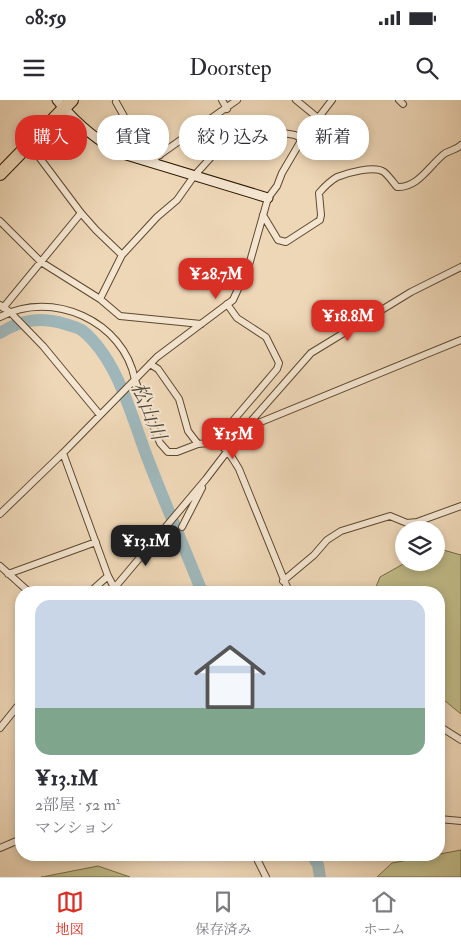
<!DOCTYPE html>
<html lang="ja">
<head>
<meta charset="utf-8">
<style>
	:root { --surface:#fff; --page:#f7f7f7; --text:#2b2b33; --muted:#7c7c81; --line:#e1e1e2; --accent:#d93025 }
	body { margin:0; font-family:"IM FELL Double Pica","Noto Serif JP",serif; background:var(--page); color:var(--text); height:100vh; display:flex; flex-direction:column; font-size:19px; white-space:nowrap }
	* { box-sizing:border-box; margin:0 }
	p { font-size:16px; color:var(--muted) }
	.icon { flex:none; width:28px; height:28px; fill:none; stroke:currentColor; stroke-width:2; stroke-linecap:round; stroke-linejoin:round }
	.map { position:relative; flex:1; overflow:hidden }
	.details { position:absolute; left:15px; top:486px; width:430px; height:275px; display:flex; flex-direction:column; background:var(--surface); border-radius:20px; box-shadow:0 2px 8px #0003 }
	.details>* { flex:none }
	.guide { position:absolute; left:15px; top:15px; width:431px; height:45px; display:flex; gap:10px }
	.controls { position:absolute; left:395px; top:421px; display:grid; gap:10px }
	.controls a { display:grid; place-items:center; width:50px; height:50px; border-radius:50%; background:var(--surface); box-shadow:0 2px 8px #0003; font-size:25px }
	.price { position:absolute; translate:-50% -42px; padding:0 11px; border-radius:10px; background:var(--accent); color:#fff; font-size:16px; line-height:32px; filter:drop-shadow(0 1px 2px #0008) }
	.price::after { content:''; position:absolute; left:50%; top:30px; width:15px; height:11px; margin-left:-8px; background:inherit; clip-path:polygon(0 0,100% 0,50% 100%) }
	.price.on { background:#222; color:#fff }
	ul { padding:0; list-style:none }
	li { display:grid; align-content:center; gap:10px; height:265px; padding:0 20px }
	li span { display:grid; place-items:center; height:155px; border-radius:15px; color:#555 }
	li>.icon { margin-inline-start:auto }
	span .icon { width:90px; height:90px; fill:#fffc; stroke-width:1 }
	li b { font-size:21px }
	.chip { padding:0 18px; border-radius:20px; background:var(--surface); box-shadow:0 2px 8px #0003; font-size:18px; line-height:45px }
	.chip.on { background:var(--accent); color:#fff }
	.status { display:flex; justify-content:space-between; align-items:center; height:35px; padding:0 25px; background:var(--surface); direction:ltr }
	.status svg { height:14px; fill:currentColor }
	header { display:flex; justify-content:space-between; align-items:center; height:65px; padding:0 20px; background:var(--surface); font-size:22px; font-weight:600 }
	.tab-bar { display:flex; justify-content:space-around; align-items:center; height:70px; border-top:1px solid var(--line); background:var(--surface); font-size:14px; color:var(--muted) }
	.tab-bar a { display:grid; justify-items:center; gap:2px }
	.tab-bar .on { color:var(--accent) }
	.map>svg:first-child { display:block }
	.green { fill:#c0bc89; stroke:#766a44 }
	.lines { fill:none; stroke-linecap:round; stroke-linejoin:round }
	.river { stroke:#9fb7ba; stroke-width:12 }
	.street-casing { stroke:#5d482e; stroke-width:8 }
	.secondary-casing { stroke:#2d1900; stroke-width:11 }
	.highway-casing { stroke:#2d1900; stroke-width:14 }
	.street { stroke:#f4e5d0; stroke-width:6 }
	.secondary { stroke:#f4e5d0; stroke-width:9 }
	.highway { stroke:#eed7b7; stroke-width:12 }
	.labels { text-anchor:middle; stroke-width:4; stroke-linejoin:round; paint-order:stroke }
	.water-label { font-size:20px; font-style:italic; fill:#4f4838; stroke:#f4e5d0 }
</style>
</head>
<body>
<div class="status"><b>08:59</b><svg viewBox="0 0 49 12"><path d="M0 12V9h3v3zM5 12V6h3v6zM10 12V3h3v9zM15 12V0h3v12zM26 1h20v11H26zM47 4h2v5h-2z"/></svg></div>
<header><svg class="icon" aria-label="menu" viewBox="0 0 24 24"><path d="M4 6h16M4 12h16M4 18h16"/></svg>Doorstep<svg class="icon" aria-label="search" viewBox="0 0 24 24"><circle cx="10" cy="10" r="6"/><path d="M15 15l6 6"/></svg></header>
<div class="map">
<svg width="461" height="777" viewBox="0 0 461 777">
	<rect width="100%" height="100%" fill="#eed7b7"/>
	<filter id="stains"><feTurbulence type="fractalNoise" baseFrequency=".004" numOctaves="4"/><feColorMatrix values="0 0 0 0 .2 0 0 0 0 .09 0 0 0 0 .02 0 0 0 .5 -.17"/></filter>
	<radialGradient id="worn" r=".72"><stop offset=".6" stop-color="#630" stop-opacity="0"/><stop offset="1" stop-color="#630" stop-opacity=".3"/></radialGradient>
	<path class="green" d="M436 448 461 455V614L439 596V492H374L380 477 405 463 436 462Z
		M461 750V777H377L392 763Z
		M98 766 130 777H41H42Z"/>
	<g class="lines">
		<path class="river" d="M0 233C22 219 41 217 65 224 71 226 78 227 83 231 119 261 132 319 149 362 166 406 185 449 202 492
			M312 755 318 765 320 777"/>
		<g class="street-casing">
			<path id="street" d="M222 0 227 9
				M296 0 318 18
				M399 0 403 4
				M116 2 139 43 160 55
				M28 44 30 45 81 113 96 130 122 155
				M151 61 237 0
				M263 115 278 140 286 142 320 120 321 115 319 93C325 86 330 81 337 77 347 73 375 65 384 72 388 75 393 82 397 87 418 88 429 66 444 54 450 50 456 50 461 45
				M0 121 41 162 100 199
				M0 205 10 212 43 246 100 315
				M3 208 81 113
				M0 217C52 189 124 221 135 280L160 343 168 352H177L198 344
				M201 224 120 216 100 199 122 155 157 117 177 100 194 76 213 55 232 44 271 31 295 35 302 39
				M150 264 158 269 179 299 188 331 198 344C223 340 227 349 239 369L289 492
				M246 328 461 240
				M214 343 277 269 279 263 266 237 237 218 227 204
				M63 353 108 476 116 491
				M0 414 63 353 157 257 233 200 249 165 268 98 277 86 282 73 302 39 332 0
				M182 427 202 388
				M0 466 29 492
				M8 474 96 442
				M283 481 314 455 327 440 341 431 390 416 407 423 417 422 461 406
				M90 492 108 476
				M111 492 206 379 245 328 311 253 411 192 461 167
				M439 626 461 640
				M0 628 21 602
				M439 719 461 721
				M0 748 21 739
				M255 755 266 777"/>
		</g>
		<g class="secondary-casing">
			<path id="secondary" d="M57 0C76 23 96 41 123 54L268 98"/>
		</g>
		<g class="highway-casing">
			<path id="highway" d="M0 74 72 0"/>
		</g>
		<use href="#street" class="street"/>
		<use href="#secondary" class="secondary"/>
		<use href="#highway" class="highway"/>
	</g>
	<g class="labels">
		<g class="water-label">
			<text transform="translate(149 311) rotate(68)" y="7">松山川</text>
		</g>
	</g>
	<rect width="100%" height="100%" filter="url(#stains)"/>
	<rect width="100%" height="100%" fill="url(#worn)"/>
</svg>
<div class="controls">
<a><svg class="icon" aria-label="layers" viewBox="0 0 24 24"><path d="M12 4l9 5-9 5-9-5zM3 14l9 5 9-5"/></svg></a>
</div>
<b class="price" style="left:216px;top:200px">¥28.7M</b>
<b class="price" style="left:348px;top:242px">¥18.8M</b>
<b class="price" style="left:233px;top:360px">¥15M</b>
<b class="price on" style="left:146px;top:467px">¥13.1M</b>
<div class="guide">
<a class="chip on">購入</a>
<a class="chip">賃貸</a>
<a class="chip">絞り込み</a>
<a class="chip">新着</a>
</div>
<section class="details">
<ul>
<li><span style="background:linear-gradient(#c9d6e8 70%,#7fa58c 0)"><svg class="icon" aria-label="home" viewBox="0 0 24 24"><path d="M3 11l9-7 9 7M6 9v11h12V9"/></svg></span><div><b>¥13.1M</b><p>2部屋 · 52 m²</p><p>マンション</p></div></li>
</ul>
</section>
</div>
<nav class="tab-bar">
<a class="on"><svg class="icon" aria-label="map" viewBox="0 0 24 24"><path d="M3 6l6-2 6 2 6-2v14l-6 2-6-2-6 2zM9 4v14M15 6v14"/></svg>地図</a>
<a><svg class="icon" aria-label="saved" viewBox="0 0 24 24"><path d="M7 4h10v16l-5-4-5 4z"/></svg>保存済み</a>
<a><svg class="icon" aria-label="home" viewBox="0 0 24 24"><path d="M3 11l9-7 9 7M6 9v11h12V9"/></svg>ホーム</a>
</nav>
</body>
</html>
